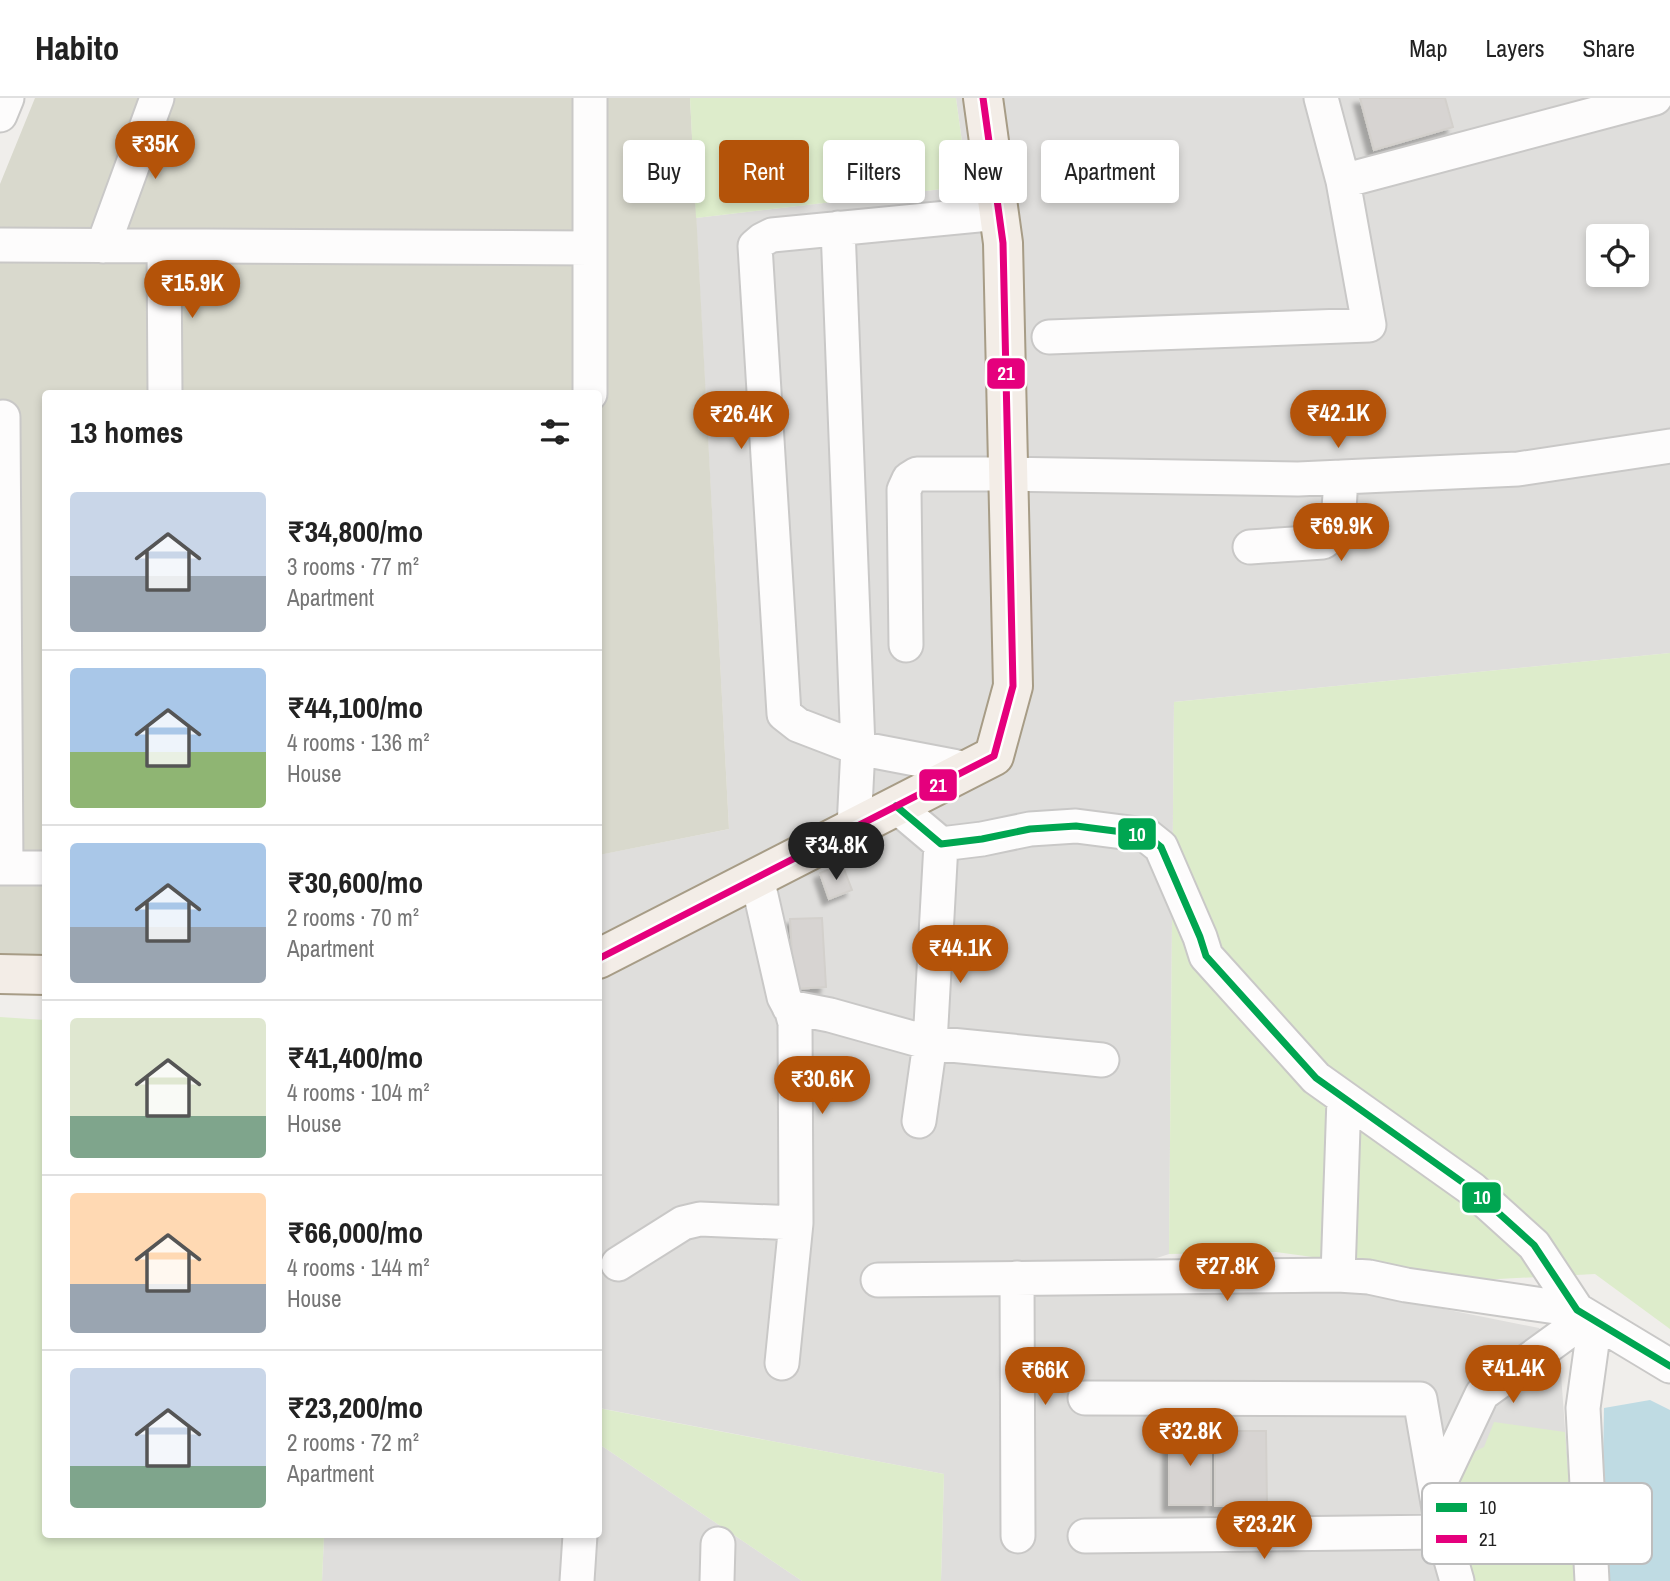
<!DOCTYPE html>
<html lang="en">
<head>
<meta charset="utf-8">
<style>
	:root { --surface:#fff; --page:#f6f6f6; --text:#222; --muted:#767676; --line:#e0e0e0; --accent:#b45309 }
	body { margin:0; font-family:"Archivo Narrow",sans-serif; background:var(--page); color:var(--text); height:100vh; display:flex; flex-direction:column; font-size:26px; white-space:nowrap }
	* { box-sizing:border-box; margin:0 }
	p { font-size:23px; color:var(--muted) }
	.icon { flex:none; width:38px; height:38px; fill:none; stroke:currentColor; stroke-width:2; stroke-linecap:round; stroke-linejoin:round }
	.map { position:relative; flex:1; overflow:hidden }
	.drawer { position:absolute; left:42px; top:292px; width:560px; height:1148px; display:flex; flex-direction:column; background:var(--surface); border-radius:7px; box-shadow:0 4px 10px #0003 }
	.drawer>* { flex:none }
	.hud { position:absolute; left:623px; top:42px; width:665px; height:63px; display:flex; gap:14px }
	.tools { position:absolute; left:1586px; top:126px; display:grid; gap:14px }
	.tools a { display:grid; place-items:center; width:63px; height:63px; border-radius:7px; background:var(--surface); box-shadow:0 4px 10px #0003; font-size:35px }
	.price { position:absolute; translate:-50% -60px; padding:0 16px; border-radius:24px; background:var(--accent); color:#fff; font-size:23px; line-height:46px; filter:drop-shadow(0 2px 4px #0008) }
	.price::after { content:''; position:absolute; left:50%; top:42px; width:21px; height:16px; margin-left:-10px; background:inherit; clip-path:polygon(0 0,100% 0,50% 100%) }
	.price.active { background:#222; color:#fff }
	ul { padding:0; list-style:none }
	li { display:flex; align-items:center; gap:21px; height:175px; padding:0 28px }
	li+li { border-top:2px solid var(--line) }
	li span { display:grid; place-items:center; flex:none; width:196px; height:140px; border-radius:7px; color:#555 }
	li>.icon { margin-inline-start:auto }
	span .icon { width:84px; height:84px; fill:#fffc; stroke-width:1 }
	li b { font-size:30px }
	h2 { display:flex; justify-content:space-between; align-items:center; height:84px; padding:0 28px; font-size:30px }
	.chip { padding:0 24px; border-radius:7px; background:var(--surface); box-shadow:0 4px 10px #0003; font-size:24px; line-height:63px }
	.chip.active { background:var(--accent); color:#fff }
	header { display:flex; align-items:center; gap:42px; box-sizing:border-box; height:98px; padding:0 35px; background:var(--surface); border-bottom:2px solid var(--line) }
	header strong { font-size:33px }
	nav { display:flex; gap:38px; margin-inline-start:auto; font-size:24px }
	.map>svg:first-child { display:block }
	.residential { fill:#dfdedc; fill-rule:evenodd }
	.construction { fill:#d9d9cd }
	.grass { fill:#ddeccb }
	.water { fill:#bfdbe3 }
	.building { fill:#d7d4d2; stroke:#d3d0cc; stroke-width:2; filter:url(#shadow) }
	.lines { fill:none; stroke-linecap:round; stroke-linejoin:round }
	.minor-casing { stroke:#c9c8c7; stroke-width:37 }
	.major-casing { stroke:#a79c86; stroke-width:42 }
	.minor { stroke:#fdfcfc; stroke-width:33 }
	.major { stroke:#f3ede7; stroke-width:38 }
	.bus-1-casing { stroke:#fff; stroke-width:12 }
	.bus-2-casing { stroke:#fff; stroke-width:12 }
	.bus-1 { stroke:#00a651; stroke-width:7 }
	.bus-2 { stroke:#e5007d; stroke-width:7 }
	.key { fill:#fff; stroke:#bdbdbd; stroke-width:2 }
	.key-label { font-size:19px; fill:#222 }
	.line-badge { stroke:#fff; stroke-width:2.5 }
	.badge-label { font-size:19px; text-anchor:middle; font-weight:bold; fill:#fff }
</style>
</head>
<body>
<header>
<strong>Habito</strong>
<nav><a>Map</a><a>Layers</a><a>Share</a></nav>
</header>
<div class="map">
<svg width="1670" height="1483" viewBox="0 0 1670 1483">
	<defs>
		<filter id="shadow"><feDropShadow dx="-6" dy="6" stdDeviation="2" flood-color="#0004"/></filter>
	</defs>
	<rect width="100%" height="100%" fill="#f0eeeb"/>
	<path class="residential" d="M956 0H1670V555L1174 604 1169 1156 1084 1184 1334 1189 1539 1230 1560 1262 1576 1483H941L944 1376 599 1310 598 757 729 731 696 120 968 88ZM1598 138H1636V177H1598Z
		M599 1346 802 1483H322L324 1437H598Z"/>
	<path class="construction" d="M35 0H690L729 731 599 757 598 296H46L45 856H0V86Z"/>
	<path class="grass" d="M690 0H956L968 88 696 120Z
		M1670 555V1231L1595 1176 1480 1182 1276 1154 1169 1156 1174 604Z
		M0 919 45 922 46 1437H324L322 1483H0Z
		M598 1310 944 1376 941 1483H802L599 1346Z
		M1494 1324 1565 1334 1576 1483H1470L1451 1394 1468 1357 1484 1349Z"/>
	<path class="water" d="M1650 1302 1670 1312V1483H1610L1603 1362 1604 1310Z"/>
	<path class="building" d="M1360 0H1445L1453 29 1374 52Z
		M842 766 852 792 829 801 820 775Z
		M822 820 826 889 794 891 790 821Z
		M1169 1333H1211V1407H1169Z
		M1215 1333H1266L1267 1408H1215Z"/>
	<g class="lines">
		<g class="minor-casing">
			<path id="minor" d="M1321 0 1343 83
				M0 17 7 0
				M838 130 858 650 854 729
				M0 147 590 150
				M103 148 157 0
				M164 148 165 296
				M1049 239 1369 227 1343 83 1655 0
				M590 296V0
				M3 319 6 770
				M1250 449 1323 444C1342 431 1339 400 1341 379
				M906 547 904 392 909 381 917 376H1008L1298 381 1518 371 1670 348
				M968 671 858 650 798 627 784 616 755 148 762 142 772 137 999 115
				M896 708 941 746 982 741 1030 731 1076 728 1146 737 1161 749 1200 839 1206 858 1316 980 1472 1091 1534 1147 1577 1212 1670 1268
				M0 770H46
				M757 780 784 899 792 914 795 925 796 1125 782 1265
				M789 909 830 917 930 945 1102 962
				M919 1023 930 945 941 746
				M618 1166 683 1125 700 1121 796 1125
				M1338 1177 1344 1000
				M1017 1180 1018 1438
				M878 1182 1338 1177 1369 1179 1406 1187 1577 1212
				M1085 1300 1420 1301 1443 1434 1457 1483
				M1436 1393 1482 1296 1588 1219
				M1085 1438 1443 1434
				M577 1483 580 1437
				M717 1483 718 1446
				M1592 1483 1583 1310 1595 1223"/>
		</g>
		<g class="major-casing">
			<path id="major" d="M598 861 994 658 1013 588 1003 145 983 0
				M0 876 46 877"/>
		</g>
		<use href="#minor" class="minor"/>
		<use href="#major" class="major"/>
		<g class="bus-1-casing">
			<path id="bus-1" d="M896 708 941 746 982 741 1030 731 1076 728 1146 737 1161 749 1200 839 1206 858 1316 980 1472 1091 1534 1147 1577 1212 1670 1268"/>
		</g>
		<g class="bus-2-casing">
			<path id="bus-2" d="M598 861 994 658 1013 588 1003 145 983 0"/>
		</g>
		<use href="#bus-1" class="bus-1"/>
		<use href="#bus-2" class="bus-2"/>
	</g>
	<rect x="1422" y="1385" width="230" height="81" rx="10" class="key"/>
	<rect x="1436" y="1405" width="31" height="9" fill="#00a651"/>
	<rect x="1436" y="1437" width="31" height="8" fill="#e5007d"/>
	<g class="key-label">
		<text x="1479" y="1416">10</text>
		<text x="1479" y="1448">21</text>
	</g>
	<g class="line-badge">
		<rect x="986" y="259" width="40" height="33" rx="7" fill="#e5007d"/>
		<rect x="918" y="670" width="40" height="34" rx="7" fill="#e5007d"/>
		<rect x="1117" y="719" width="40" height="34" rx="7" fill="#00a651"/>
		<rect x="1461" y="1083" width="41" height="33" rx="7" fill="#00a651"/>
	</g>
	<g class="badge-label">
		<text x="1006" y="282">21</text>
		<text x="938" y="694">21</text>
		<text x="1137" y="743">10</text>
		<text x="1482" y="1106">10</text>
	</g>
</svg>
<div class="tools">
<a><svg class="icon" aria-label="locate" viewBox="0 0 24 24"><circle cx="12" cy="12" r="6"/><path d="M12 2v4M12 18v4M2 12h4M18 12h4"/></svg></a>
</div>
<b class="price" style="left:155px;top:83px">₹35K</b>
<b class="price" style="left:192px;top:222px">₹15.9K</b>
<b class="price" style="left:1338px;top:352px">₹42.1K</b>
<b class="price" style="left:741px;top:353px">₹26.4K</b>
<b class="price" style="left:1341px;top:465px">₹69.9K</b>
<b class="price active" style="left:836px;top:784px">₹34.8K</b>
<b class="price" style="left:960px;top:887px">₹44.1K</b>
<b class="price" style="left:822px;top:1018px">₹30.6K</b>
<b class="price" style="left:1227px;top:1205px">₹27.8K</b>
<b class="price" style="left:1513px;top:1307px">₹41.4K</b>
<b class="price" style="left:1045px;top:1309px">₹66K</b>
<b class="price" style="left:1190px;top:1370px">₹32.8K</b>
<b class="price" style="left:1264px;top:1463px">₹23.2K</b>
<div class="hud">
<a class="chip">Buy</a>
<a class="chip active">Rent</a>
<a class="chip">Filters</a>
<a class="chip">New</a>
<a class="chip">Apartment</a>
</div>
<section class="drawer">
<h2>13 homes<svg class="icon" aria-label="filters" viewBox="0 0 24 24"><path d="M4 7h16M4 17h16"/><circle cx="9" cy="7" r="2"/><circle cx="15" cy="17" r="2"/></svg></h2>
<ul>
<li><span style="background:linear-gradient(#c9d6e8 60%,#9aa5b1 0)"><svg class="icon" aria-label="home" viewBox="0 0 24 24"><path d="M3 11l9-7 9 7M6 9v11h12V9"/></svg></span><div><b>₹34,800/mo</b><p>3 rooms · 77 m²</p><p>Apartment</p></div></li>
<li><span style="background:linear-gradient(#a9c7e8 60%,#8fb573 0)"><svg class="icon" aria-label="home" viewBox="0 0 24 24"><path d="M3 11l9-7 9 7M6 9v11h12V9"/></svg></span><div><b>₹44,100/mo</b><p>4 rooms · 136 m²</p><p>House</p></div></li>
<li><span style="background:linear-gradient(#a9c7e8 60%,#9aa5b1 0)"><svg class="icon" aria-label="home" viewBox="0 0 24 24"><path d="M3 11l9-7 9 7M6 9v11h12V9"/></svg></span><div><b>₹30,600/mo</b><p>2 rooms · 70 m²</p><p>Apartment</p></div></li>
<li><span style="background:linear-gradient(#dfe7d0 70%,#7fa58c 0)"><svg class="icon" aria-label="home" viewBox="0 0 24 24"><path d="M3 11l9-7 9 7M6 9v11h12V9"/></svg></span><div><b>₹41,400/mo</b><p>4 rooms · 104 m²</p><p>House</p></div></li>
<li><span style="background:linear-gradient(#ffd9b3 65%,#9aa5b1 0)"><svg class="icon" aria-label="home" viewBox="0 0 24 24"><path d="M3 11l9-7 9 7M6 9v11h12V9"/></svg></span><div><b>₹66,000/mo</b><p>4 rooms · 144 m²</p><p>House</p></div></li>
<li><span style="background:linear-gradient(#c9d6e8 70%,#7fa58c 0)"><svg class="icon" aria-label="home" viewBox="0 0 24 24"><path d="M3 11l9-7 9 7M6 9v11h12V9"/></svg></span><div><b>₹23,200/mo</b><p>2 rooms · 72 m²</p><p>Apartment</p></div></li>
</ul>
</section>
</div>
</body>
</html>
